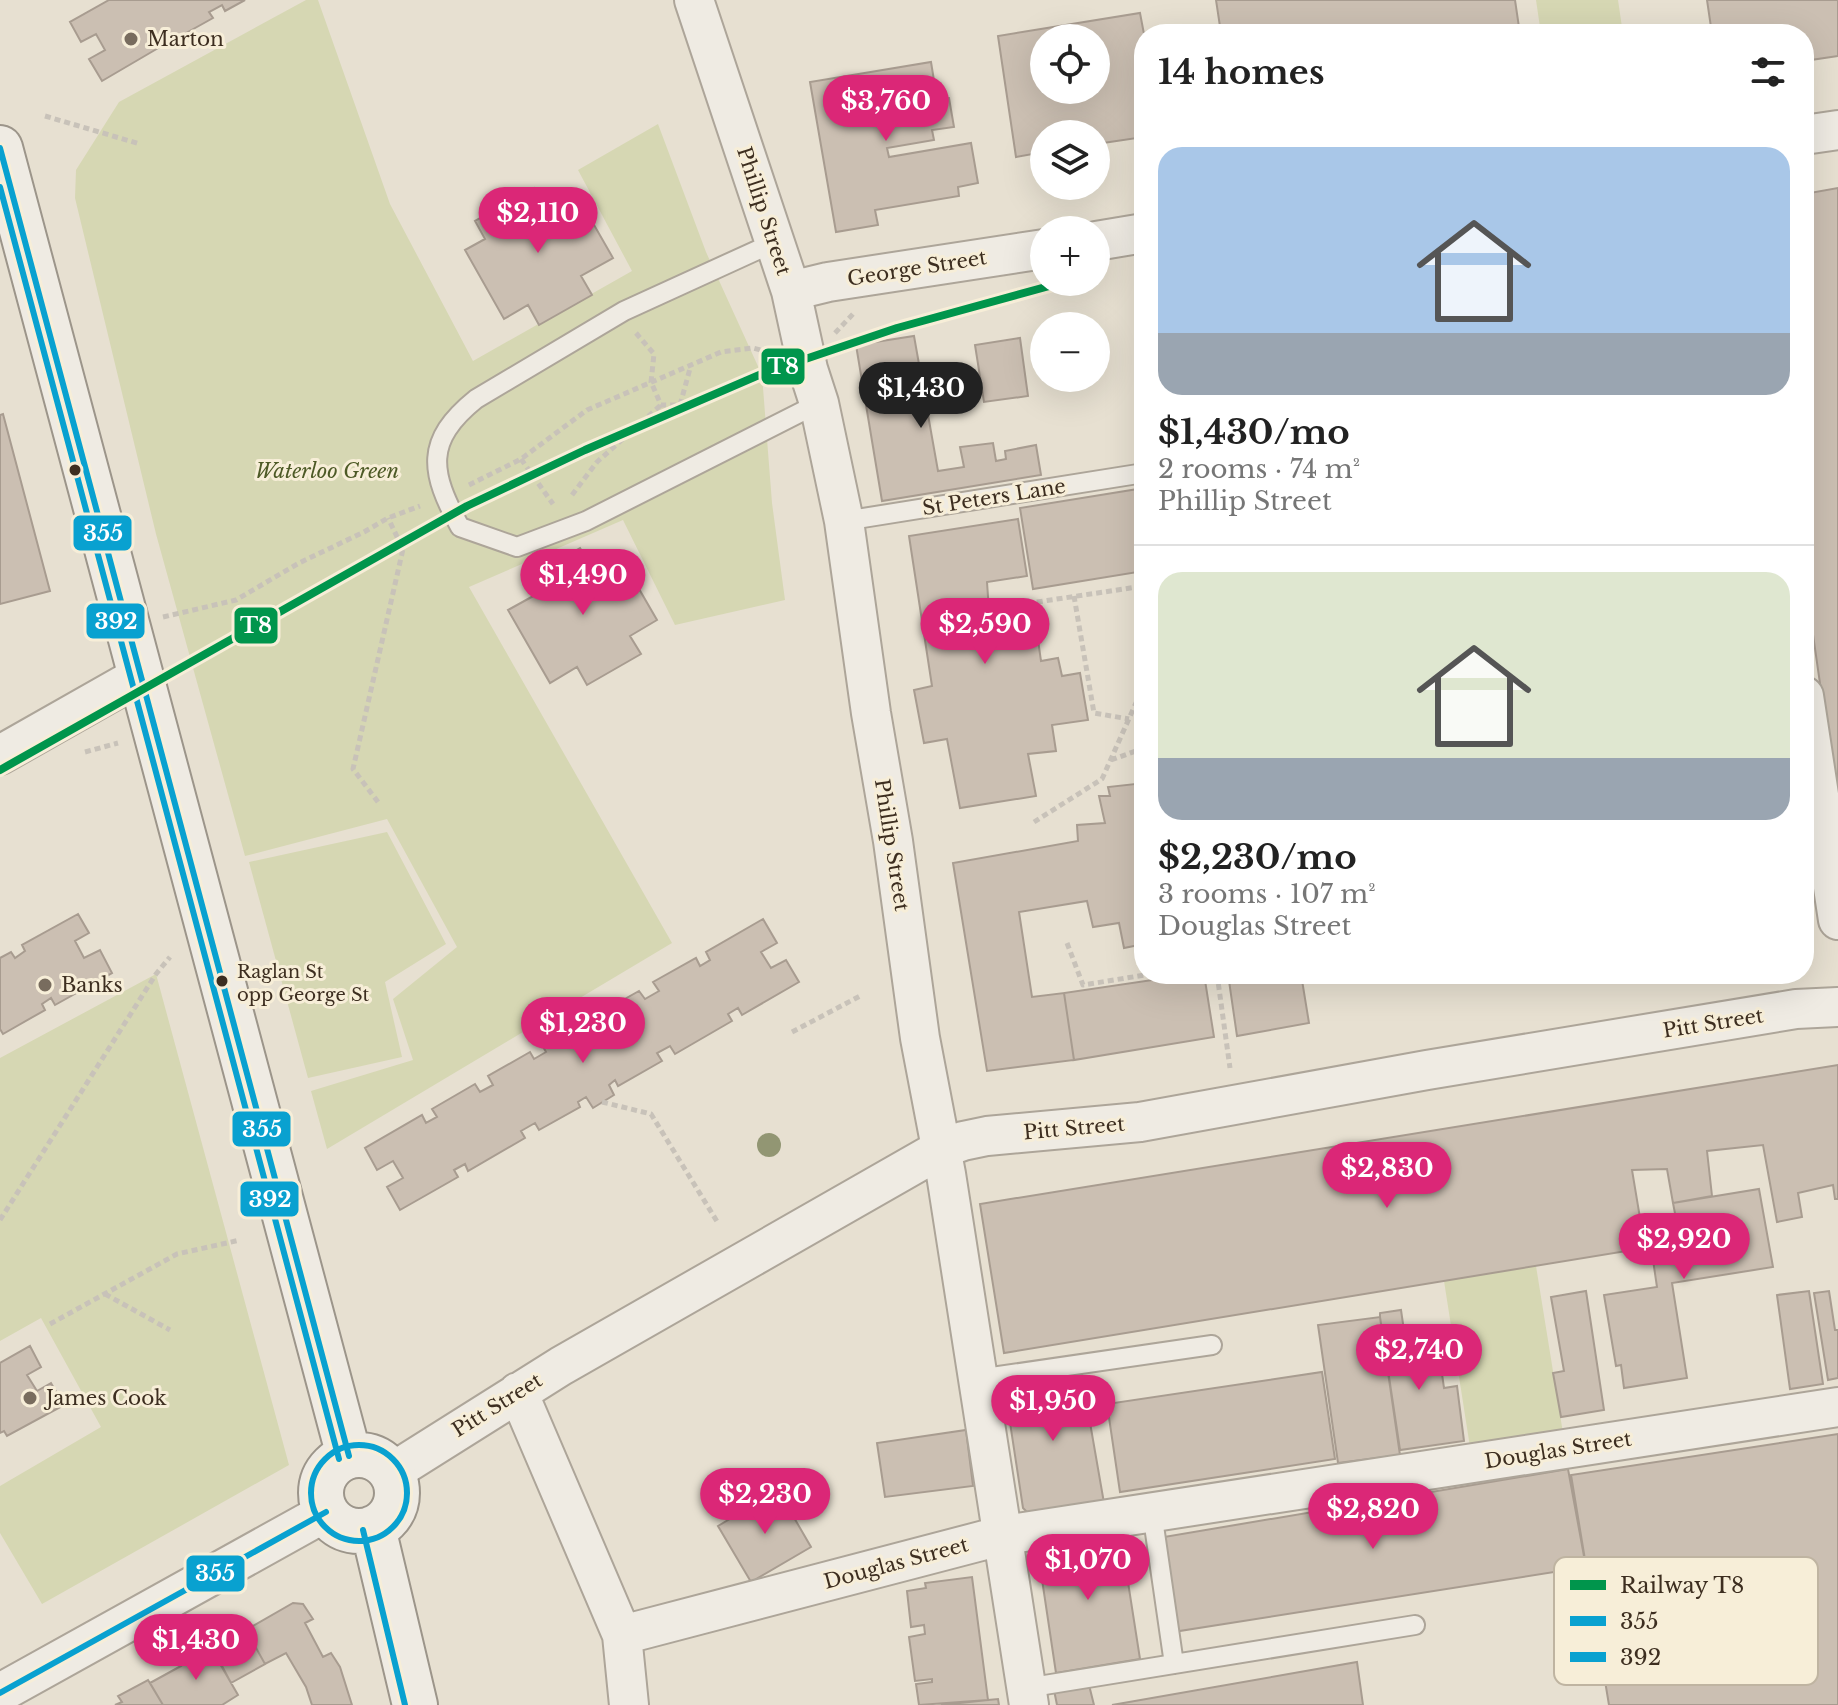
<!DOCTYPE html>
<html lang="en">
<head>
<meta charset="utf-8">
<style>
	:root { --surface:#fff; --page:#f2f2f2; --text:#222; --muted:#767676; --line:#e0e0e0; --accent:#db2777 }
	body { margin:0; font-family:"Libre Baskerville",serif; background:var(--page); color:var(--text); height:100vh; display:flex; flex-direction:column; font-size:30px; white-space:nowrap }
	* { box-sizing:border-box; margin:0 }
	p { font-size:26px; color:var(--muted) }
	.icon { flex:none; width:44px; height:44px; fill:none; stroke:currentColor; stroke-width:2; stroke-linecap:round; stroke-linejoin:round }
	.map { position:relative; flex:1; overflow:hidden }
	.details { position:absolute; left:1134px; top:24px; width:680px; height:960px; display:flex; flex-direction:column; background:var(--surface); border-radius:32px; box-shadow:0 8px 32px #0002 }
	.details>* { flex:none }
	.buttons { position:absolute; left:1030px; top:24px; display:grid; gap:16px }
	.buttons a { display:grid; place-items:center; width:80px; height:80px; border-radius:50%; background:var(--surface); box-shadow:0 8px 32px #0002; font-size:40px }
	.price { position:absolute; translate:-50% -68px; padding:0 18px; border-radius:28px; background:var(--accent); color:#fff; font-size:26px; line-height:52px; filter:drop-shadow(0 2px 4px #0008) }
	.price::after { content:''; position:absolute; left:50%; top:48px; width:24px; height:18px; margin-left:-12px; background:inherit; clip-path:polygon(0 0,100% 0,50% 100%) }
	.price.on { background:#222; color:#fff }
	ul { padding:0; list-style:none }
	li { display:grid; align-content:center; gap:16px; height:424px; padding:0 24px }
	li+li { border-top:2px solid var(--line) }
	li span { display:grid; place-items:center; height:248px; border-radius:24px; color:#555 }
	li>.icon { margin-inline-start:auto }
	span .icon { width:144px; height:144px; fill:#fffc; stroke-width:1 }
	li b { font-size:34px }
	h2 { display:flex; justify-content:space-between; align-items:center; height:96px; padding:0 24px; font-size:34px }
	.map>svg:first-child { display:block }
	.green { fill:#d6d7b3 }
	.building { fill:#cbbfb2; stroke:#a89c90; stroke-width:2; fill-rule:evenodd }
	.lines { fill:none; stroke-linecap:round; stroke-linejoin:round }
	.lane-casing { stroke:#ada599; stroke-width:22 }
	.street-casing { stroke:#ada599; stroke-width:42 }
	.secondary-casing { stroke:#9c958a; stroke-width:48 }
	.path { stroke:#c8c2b9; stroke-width:5; stroke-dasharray:6 4; stroke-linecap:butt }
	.lane { stroke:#efebe3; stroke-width:18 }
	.street { stroke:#efebe3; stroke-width:38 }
	.secondary { stroke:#efebe3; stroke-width:44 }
	.bus-1-casing { stroke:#f7eed8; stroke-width:12 }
	.bus-2-casing { stroke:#f7eed8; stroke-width:12 }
	.bus-1 { stroke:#09a1d0; stroke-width:6 }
	.bus-2 { stroke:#09a1d0; stroke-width:6 }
	.rail-1-casing { stroke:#f7eed8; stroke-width:14 }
	.rail-1 { stroke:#00954c; stroke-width:8 }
	.tree { fill:#929673 }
	.poi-dot { fill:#786c5e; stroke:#f7eed8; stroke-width:3 }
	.bus-dot { fill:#3d2e20; stroke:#f7eed8; stroke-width:3 }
	.labels { text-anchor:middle; stroke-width:6; stroke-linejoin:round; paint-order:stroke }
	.bus-label { font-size:18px; fill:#3d2e20; stroke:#f7eed8; text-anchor:start }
	.poi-label { font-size:20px; fill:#3d2e20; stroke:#f7eed8; text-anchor:start }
	.street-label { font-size:20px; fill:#3d2e20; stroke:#f7eed8 }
	.park-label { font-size:20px; font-style:italic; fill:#4d5a26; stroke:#f7eed8 }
	.key { fill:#f7eed8; stroke:#bfb4a1; stroke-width:2 }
	.key-label { font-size:22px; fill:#3d2e20 }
	.line-badge { stroke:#f7eed8; stroke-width:3 }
	.badge-label { font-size:22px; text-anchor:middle; font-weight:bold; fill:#fff }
</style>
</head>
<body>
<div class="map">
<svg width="1838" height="1705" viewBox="0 0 1838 1705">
	<rect width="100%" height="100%" fill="#e7e0d1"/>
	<path class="green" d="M306 0H318L390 204 473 361 632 271 578 170 658 124 706 252 762 375 772 503 785 600 675 625 623 520 469 587 672 943 327 1149 311 1091 413 1060 393 999 457 947 387 819 245 856 156 534 75 198 76 170 119 102Z
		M1536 0H1618L1623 34H1541Z
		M387 832 446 944 385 982 402 1057 308 1078 249 862Z
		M156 974 289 1465 42 1604 0 1533V1486L101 1427 41 1318 0 1341V1058Z
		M1536 1266 1563 1433 1470 1447 1444 1281Z"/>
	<path class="building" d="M109 0H245L225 11 222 5 209 12 213 18 170 42 167 37 157 42 160 47 102 81 89 59 105 50 96 34 81 42 70 22Z
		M1216 0H1515L1520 34H1216L1221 33Z
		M1707 0H1838V56L1804 61V34H1712Z
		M1140 13 1144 34V137L1096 144V134H1044V152L1016 157 998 36ZM1044 38H1096V90H1044Z
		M931 62 937 99 949 98 954 127 932 130 934 140 887 148 889 157 971 143 978 183 958 187 959 196 875 210 878 225 836 232 810 82Z
		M534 188 544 207 574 190 613 258 581 276 592 295 539 325 528 305 504 319 465 250 485 239 475 221Z
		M1838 188V809L1804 572V194Z
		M914 336 938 471 964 467 960 447 993 443 996 461 1006 459 1005 451 1036 445 1041 475 882 501 856 345Z
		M1020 338 1028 396 984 402 975 345Z
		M3 414 50 591 0 604V415Z
		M1144 488V571L1033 589 1020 508Z
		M1018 519 1027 576 987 582 989 611 1005 608 1012 645 1038 640 1041 661 1058 658 1062 676 1080 673 1088 720 1052 725 1056 751 1028 754 1036 796 960 808 947 739 924 743 914 690 932 686 909 536Z
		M580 548 591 567 617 551 657 620 630 636 641 654 587 685 577 667 550 683 508 610 537 594 528 578Z
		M1144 783V944L1124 948 1119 923 1093 927 1087 901 1019 912 1032 997 1064 993 1074 1060 987 1071 953 863 1078 841 1077 825 1105 823 1099 796H1110L1108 787Z
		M78 914 89 933 75 941 84 958 100 950 112 973 55 1005 51 998 42 1004 45 1010 3 1034 0 1029V958L11 952 15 958 25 951 22 945Z
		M763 919 777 943 761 952 771 968 786 960 799 982 742 1015 738 1008 728 1014 732 1021 675 1054 670 1046 657 1053 662 1061 618 1086 615 1080 609 1085 614 1095 593 1108 586 1097 578 1102 580 1107 539 1130 535 1123 521 1131 525 1138 468 1171 465 1164 454 1170 458 1177 400 1210 387 1187 403 1178 393 1161 377 1170 365 1148 422 1115 426 1123 437 1117 432 1109 475 1084 480 1092 493 1085 488 1076 530 1052 534 1059 546 1052 542 1045 585 1021 589 1027 602 1020 598 1014 639 991 645 999 659 991 653 982 696 958 700 966 710 960 706 952Z
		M1193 974H1204L1214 1037 1074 1060 1064 993Z
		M1228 974H1301L1309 1023 1237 1036Z
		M1838 1065V1199H1835L1833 1185 1798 1193 1802 1217 1777 1222 1763 1145 1707 1151 1712 1196 1673 1203 1667 1169 1632 1170 1645 1248 1004 1353 980 1204Z
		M1759 1189 1773 1267 1672 1283 1687 1378 1624 1388 1621 1365 1616 1366 1604 1295 1657 1287 1649 1233 1678 1229 1673 1203Z
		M1586 1291 1604 1410 1561 1417 1553 1373 1564 1371 1551 1297Z
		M1809 1291 1823 1384 1790 1389 1777 1295Z
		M1829 1291 1835 1330H1838V1378L1828 1380 1814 1293Z
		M1401 1310 1409 1365 1424 1363 1422 1348 1438 1346 1444 1388 1457 1386 1464 1441 1400 1450 1380 1317V1313Z
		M1380 1317 1400 1455 1338 1463 1318 1325Z
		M30 1346 41 1367 27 1375 37 1391 51 1383 64 1405 7 1436 4 1431 0 1433V1363Z
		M1081 1371 1104 1503 1029 1514 1023 1508 1004 1383Z
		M1322 1372 1335 1459 1120 1492 1107 1404Z
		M966 1430 973 1486 885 1497 877 1443Z
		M1838 1434V1705H1609L1571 1475Z
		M1568 1469 1586 1567 1173 1632 1158 1538Z
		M778 1490 811 1547 751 1582 718 1526Z
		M1120 1531 1140 1659 1056 1673 1037 1546Z
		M972 1577 988 1700 919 1705 916 1684 932 1682V1679L915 1681 909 1637 925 1634 924 1625 911 1627 907 1591 926 1588 925 1583Z
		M293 1603 303 1604 313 1619 305 1623 323 1657 331 1653 340 1667 352 1705H312L306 1687 286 1653 265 1664 246 1630Z
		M246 1630 265 1664 231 1683 213 1649Z
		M208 1643 238 1695 222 1705H163L150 1683 181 1666 178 1661Z
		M1357 1662 1363 1705H1112Z
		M148 1680 163 1705H115L122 1702 118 1696Z
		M1089 1685 1094 1705H1057L1054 1690Z
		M998 1699 999 1705H941L988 1700Z"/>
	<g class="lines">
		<g class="lane-casing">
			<path id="lane" d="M775 242 624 311 476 399C424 441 430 472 460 527L517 547 586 521 819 403
				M844 521 1144 473
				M978 1379 1212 1345
				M1152 1512 1174 1664
				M1026 1688 1415 1625"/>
		</g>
		<g class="street-casing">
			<path id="street" d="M694 0 791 291 808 369 819 403 844 521 871 713 893 841 920 1038 946 1174 1029 1705
				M1804 135 1838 130
				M1096 241 1144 233
				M791 291 828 282 1044 249
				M1804 696 1838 920
				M0 755 141 675
				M518 1392 622 1635 629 1705
				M391 1473 561 1366 941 1149 963 1141 987 1136 1140 1122 1427 1070 1796 1009 1838 1007
				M622 1635 1004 1535 1838 1407
				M0 1693 326 1512"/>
		</g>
		<g class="secondary-casing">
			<path id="secondary" d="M0 148 349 1456
				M321 1493a38 38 0 1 1 76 0a38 38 0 1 1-76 0Z
				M373 1528 415 1705"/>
		</g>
		<path class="path" d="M45 116 140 144
			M636 333 654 354 651 382 661 405H680L691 365
			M835 333 853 314
			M521 459 553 504
			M469 485 521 459 587 410 721 352 753 348 768 352
			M572 495 597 462 661 405
			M1074 596 1094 713 1129 719
			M1017 605 1144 586
			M163 617 236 600 299 563 364 532 388 518 420 506
			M85 752 118 743
			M1111 760 1144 748
			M378 802 353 769 403 549 388 518
			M1034 822 1102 779 1144 685
			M1067 943 1083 985 1151 974
			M1217 974 1230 1068
			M792 1032 860 996
			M602 1102 651 1114 718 1223
			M0 1220 156 974 170 957
			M105 1294 170 1330
			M50 1324 177 1254 240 1240"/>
		<use href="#lane" class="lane"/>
		<use href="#street" class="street"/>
		<use href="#secondary" class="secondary"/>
		<g class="bus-1-casing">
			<path id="bus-1" d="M0 148 349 1456
				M0 1693 326 1512"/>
		</g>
		<g class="bus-2-casing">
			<path id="bus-2" d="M0 187 339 1459
				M311 1493a48 48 0 1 1 96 0a48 48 0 1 1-96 0Z
				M363 1530 405 1705"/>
		</g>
		<use href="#bus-1" class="bus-1"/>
		<use href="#bus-2" class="bus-2"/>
		<g class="rail-1-casing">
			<path id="rail-1" d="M0 770 467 506 585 450 764 373 897 328 1064 282"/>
		</g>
		<use href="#rail-1" class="rail-1"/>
	</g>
	<circle class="tree" cx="769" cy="1145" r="12"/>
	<g class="poi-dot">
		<circle cx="131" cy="39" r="8"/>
		<circle cx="45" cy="985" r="8"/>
		<circle cx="30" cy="1398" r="8"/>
	</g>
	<g class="bus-dot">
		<circle cx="75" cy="470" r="7"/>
		<circle cx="222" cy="981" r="7"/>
	</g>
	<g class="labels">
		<g class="bus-label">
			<text x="237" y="978">Raglan St<tspan x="237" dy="23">opp George St</tspan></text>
		</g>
		<g class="poi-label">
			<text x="147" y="46">Marton</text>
			<text x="61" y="992">Banks</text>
			<text x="46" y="1405">James Cook</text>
		</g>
		<g class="street-label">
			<text transform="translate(764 211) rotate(72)" y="7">Phillip Street</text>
			<text transform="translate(917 268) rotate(-9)" y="7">George Street</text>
			<text transform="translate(994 497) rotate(-9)" y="7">St Peters Lane</text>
			<text transform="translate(892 845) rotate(81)" y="7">Phillip Street</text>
			<text transform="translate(1713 1023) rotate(-9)" y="7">Pitt Street</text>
			<text transform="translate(1074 1128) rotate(-5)" y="7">Pitt Street</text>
			<text transform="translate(497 1405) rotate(-32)" y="7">Pitt Street</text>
			<text transform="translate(1558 1450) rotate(-9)" y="7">Douglas Street</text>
			<text transform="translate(896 1563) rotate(-15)" y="7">Douglas Street</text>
		</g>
		<g class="park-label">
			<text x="327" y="478">Waterloo Green</text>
		</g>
	</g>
	<rect x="1554" y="1557" width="264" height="128" rx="12" class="key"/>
	<rect x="1570" y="1580" width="36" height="10" fill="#00954c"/>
	<rect x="1570" y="1616" width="36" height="10" fill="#09a1d0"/>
	<rect x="1570" y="1652" width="36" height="10" fill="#09a1d0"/>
	<g class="key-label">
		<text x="1620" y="1593">Railway T8</text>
		<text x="1620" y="1629">355</text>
		<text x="1620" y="1665">392</text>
	</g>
	<g class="line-badge">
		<rect x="760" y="347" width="46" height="39" rx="8" fill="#00954c"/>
		<rect x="72" y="514" width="61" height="38" rx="8" fill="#09a1d0"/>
		<rect x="85" y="602" width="61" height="38" rx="8" fill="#09a1d0"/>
		<rect x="233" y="606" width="46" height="39" rx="8" fill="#00954c"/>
		<rect x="231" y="1110" width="61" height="38" rx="8" fill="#09a1d0"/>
		<rect x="239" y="1180" width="61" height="38" rx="8" fill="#09a1d0"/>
		<rect x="185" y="1554" width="61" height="39" rx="8" fill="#09a1d0"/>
	</g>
	<g class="badge-label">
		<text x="783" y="374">T8</text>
		<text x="103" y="541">355</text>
		<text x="116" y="629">392</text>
		<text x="256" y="633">T8</text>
		<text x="262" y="1137">355</text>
		<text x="270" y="1207">392</text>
		<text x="215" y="1581">355</text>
	</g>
</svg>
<div class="buttons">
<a><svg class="icon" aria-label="locate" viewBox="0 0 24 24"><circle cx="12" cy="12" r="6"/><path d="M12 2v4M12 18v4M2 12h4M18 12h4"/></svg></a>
<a><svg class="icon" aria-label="layers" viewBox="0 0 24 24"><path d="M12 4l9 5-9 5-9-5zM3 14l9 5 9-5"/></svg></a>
<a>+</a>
<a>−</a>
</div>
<b class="price" style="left:886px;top:143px">$3,760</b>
<b class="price" style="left:538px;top:255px">$2,110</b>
<b class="price on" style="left:921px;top:430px">$1,430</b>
<b class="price" style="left:583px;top:617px">$1,490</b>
<b class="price" style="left:985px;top:666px">$2,590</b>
<b class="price" style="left:583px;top:1065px">$1,230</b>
<b class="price" style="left:1387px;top:1210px">$2,830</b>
<b class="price" style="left:1684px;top:1281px">$2,920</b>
<b class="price" style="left:1419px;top:1392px">$2,740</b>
<b class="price" style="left:1053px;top:1443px">$1,950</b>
<b class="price" style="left:765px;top:1536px">$2,230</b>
<b class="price" style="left:1373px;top:1551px">$2,820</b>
<b class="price" style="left:1088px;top:1602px">$1,070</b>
<b class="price" style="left:196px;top:1682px">$1,430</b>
<section class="details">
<h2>14 homes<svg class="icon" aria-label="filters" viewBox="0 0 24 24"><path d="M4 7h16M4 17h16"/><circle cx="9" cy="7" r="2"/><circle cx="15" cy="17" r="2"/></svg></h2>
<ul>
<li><span style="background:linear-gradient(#a9c7e8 75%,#9aa5b1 0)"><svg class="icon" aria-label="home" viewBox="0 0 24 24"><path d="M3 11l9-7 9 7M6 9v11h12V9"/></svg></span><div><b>$1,430/mo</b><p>2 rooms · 74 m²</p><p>Phillip Street</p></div></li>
<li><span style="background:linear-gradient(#dfe7d0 75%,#9aa5b1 0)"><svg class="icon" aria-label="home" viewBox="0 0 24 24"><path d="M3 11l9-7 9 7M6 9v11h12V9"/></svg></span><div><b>$2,230/mo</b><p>3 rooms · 107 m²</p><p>Douglas Street</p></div></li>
</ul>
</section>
</div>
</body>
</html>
